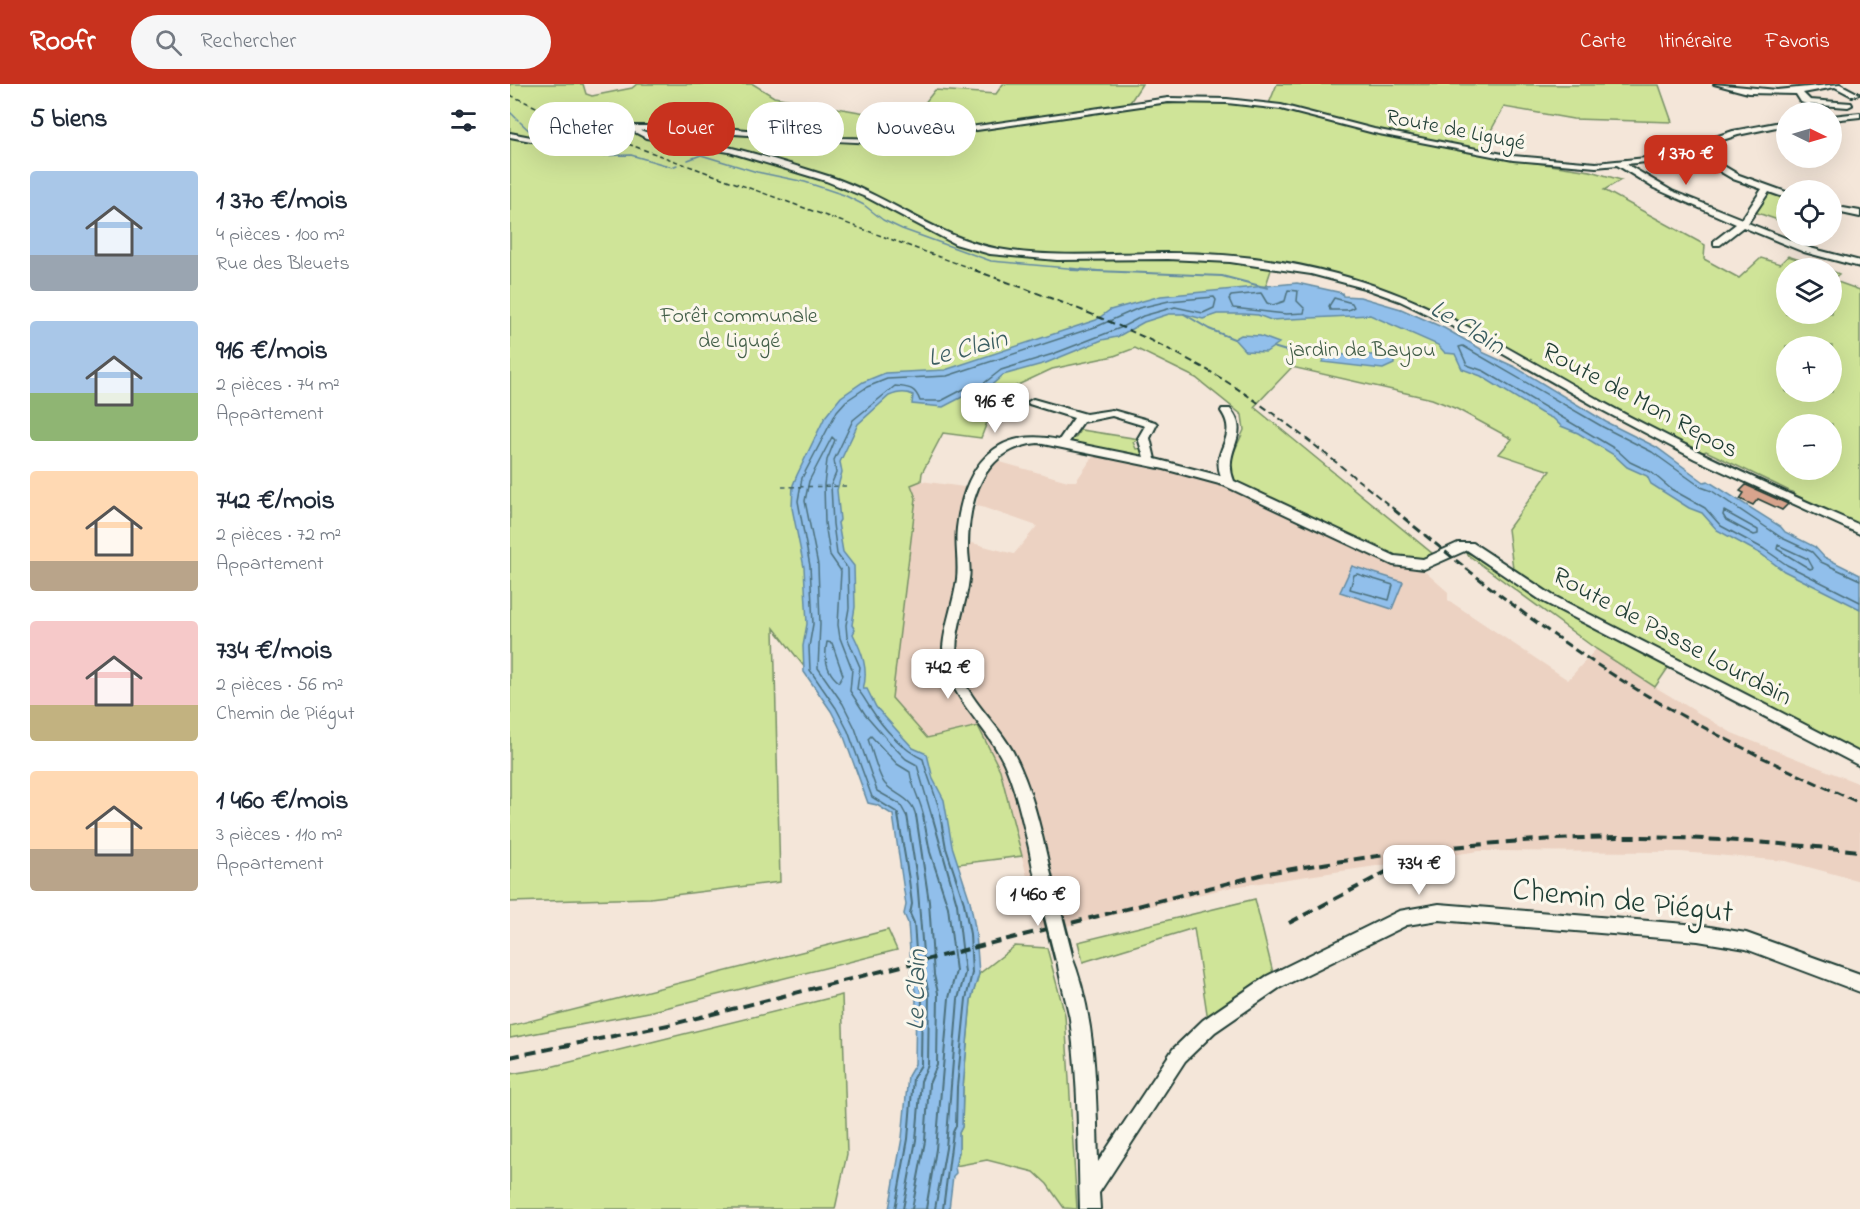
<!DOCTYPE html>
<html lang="fr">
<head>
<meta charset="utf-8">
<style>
	:root { --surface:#fff; --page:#f6f6f7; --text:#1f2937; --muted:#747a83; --accent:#c8321e }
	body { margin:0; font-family:"Indie Flower",sans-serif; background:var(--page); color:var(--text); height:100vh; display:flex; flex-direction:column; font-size:22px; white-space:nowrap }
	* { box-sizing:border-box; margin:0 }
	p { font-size:20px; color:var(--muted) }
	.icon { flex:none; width:33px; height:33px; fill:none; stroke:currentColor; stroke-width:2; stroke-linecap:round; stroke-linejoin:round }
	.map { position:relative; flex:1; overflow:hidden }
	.side { display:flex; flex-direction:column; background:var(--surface); width:510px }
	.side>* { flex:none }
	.guide { position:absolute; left:18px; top:18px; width:570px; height:54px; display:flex; gap:12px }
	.needle { width:39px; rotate:95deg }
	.tools { position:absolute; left:1266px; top:18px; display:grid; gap:12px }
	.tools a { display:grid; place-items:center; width:66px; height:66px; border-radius:50%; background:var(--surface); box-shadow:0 6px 24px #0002; font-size:30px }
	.price { position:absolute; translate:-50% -51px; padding:0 14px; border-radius:12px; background:#fff; color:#222; font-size:20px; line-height:39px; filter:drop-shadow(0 2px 3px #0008) }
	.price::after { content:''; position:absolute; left:50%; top:36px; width:18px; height:14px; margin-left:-9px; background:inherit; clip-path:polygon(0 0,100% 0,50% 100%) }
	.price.current { background:var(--accent); color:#fff }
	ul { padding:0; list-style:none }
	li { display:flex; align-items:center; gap:18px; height:150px; padding:0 30px }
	li span { display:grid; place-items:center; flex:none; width:168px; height:120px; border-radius:6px; color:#555 }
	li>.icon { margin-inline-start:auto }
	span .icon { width:72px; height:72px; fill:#fffc; stroke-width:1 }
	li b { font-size:26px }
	h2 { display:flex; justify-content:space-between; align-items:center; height:72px; padding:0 30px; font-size:26px }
	.tag { padding:0 21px; border-radius:27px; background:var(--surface); box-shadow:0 6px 24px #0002; font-size:21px; line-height:54px }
	.tag.current { background:var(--accent); color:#fff }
	header { display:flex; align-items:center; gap:36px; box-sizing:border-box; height:84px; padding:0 30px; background:var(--accent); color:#fff }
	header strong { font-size:28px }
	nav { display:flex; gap:33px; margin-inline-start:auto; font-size:21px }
	.search { width:420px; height:54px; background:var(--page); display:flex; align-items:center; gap:15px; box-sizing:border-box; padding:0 21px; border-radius:33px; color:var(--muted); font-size:22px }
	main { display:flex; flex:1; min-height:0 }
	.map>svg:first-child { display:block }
	.built { fill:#ecd2c2 }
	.green { fill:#cfe498; stroke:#779066; stroke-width:1.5; fill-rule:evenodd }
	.water { fill:#91bfeb; stroke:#638ba2; stroke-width:1.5 }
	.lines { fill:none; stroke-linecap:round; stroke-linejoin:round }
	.shore-far1 { stroke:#4d717d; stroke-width:1.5 }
	.shore { stroke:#4d717d; stroke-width:2 }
	.stream-far1 { stroke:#638ba2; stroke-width:1.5 }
	.stream { stroke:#638ba2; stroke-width:2 }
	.ferry { stroke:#3c5e62; stroke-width:1.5; stroke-dasharray:4.5 4; stroke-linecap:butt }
	.building { fill:#d8a48d; stroke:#1f3d34; stroke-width:1.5 }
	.minor-casing { stroke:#1f3d34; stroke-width:4 }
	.minor { fill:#fbf7ec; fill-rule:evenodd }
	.rail-far3 { stroke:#1f3d34; stroke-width:1.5; stroke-dasharray:5 3; stroke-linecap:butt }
	.rail-far2 { stroke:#1f3d34; stroke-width:2; stroke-dasharray:7 4; stroke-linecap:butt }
	.rail-far1 { stroke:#1f3d34; stroke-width:3; stroke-dasharray:9 4.5; stroke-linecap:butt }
	.rail { stroke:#1f3d34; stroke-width:4; stroke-dasharray:11 6; stroke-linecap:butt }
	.minor-bridge-far1-casing { stroke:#1f3d34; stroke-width:11; stroke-linecap:butt }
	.minor-bridge-casing { stroke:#1f3d34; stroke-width:22; stroke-linecap:butt }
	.minor-bridge-far1 { stroke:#fbf7ec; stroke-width:8 }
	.minor-bridge { stroke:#fbf7ec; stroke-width:17 }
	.labels { text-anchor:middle; stroke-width:6; stroke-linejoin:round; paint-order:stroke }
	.far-street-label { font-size:22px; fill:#1f3d34; stroke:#fbf7ec }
	.far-park-label { font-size:22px; fill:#425e48; stroke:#fbf7ec }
	.street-label { font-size:26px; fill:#1f3d34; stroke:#fbf7ec }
	.water-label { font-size:27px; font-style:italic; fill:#3c5e62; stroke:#fbf7ec }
	.near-street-label { font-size:32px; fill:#1f3d34; stroke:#fbf7ec }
</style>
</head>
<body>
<header>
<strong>Roofr</strong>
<div class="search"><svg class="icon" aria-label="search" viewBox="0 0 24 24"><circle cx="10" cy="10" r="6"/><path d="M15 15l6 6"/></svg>Rechercher</div>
<nav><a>Carte</a><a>Itinéraire</a><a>Favoris</a></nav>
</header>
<main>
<section class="side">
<h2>5 biens<svg class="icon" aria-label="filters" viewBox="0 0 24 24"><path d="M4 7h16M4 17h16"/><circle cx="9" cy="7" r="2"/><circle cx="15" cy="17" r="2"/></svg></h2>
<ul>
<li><span style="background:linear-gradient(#a9c7e8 70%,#9aa5b1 0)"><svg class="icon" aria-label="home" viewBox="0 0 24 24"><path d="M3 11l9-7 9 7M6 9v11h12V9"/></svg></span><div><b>1 370 €/mois</b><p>4 pièces · 100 m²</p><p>Rue des Bleuets</p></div></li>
<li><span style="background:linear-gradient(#a9c7e8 60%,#8fb573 0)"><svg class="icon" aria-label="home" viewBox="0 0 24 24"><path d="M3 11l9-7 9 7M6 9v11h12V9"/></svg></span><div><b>916 €/mois</b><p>2 pièces · 74 m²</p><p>Appartement</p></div></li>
<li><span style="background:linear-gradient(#ffd9b3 75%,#b9a48a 0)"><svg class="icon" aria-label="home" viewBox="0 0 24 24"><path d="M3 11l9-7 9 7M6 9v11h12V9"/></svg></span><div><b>742 €/mois</b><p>2 pièces · 72 m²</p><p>Appartement</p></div></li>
<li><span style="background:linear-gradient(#f6c9c9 70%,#c2b280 0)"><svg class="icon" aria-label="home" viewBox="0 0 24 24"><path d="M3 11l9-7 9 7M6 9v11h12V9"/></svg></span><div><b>734 €/mois</b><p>2 pièces · 56 m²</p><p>Chemin de Piégut</p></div></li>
<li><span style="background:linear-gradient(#ffd9b3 65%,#b9a48a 0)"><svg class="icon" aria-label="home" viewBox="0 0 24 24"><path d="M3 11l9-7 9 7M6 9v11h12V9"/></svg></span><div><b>1 460 €/mois</b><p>3 pièces · 110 m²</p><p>Appartement</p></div></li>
</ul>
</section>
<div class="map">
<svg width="1350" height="1125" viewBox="0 0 1350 1125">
	<rect width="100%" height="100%" fill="#f4e6d9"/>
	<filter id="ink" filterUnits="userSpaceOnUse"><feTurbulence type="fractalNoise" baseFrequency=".0167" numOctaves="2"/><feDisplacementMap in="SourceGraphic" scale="12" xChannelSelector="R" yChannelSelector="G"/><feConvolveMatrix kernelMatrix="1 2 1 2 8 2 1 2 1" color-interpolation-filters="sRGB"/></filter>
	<g filter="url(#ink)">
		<path class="built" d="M585 370 658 384 693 393 882 478 901 485 913 486 938 508V516L1058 596 1086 565 1145 603 1222 649 1350 700V797L1276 777 1171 768 969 767 722 803 531 848 490 686 468 642 417 654 382 614 406 414 401 401 411 397 461 404 448 440 447 455 504 470 527 442 466 421 470 402 483 376 558 397H566Z"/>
		<path class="green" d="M0 0H73L76 10 82 12 122 4 127 0H243L264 13 361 30 370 23 414 20 425 6 486 10 493 0H632L617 23 693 17 758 22 767 0 1149 1 1162 38 1063 35 994 23 968 70 1080 87 1111 96 1094 106 1195 161 1194 175 1229 194 1251 174 1270 180 1278 172 1314 184H1276V230H1322V187L1329 190 1322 196 1350 206V442L1282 414 1284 409 1196 367 1189 370 1091 318 950 239 915 223 871 204 819 189 762 183 754 207 811 211 901 242 1350 512V672L1037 510 1003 484 998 445 1040 387 989 370 1002 355 947 325 922 315 782 283 744 323 923 470C907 479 890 473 873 470L733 402 724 395 719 379 734 346 732 331 686 294 625 264 604 272 542 285 493 308 504 312 481 328 471 354 433 349 412 389 411 397 401 401 406 414 382 614 417 654 468 642 490 686 512 772 448 780 264 544 270 798 140 814 0 818ZM1276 262H1322V308H1276ZM1276 340H1322V386H1276Z
			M1261 108 1276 113V139L1245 128 1256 110Z
			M565 345 629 355 623 358 626 365 632 364 634 373 560 360 558 357 560 353 565 354 569 348Z
			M954 468 964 471 1052 526 1160 581 1145 603 1086 565Z
			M745 815 763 889 698 936 684 844 573 878 568 858Z
			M378 846 387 866 139 928 0 954V942Z
			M505 862 537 864 555 931 567 1125 554 1124 537 1100 524 1088 477 1076 445 1082 449 1068V1049L452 1043 453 1004 461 916 469 890Z
			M332 911 337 1070 325 1125H0V990L32 985Z"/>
		<path class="water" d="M787 199 832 209 833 212 850 213 891 225 934 244 971 265 972 268 1005 283 1096 338 1146 363 1194 398 1198 397 1271 443 1275 448 1305 463 1314 473 1350 491V525L1274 487 1251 470 1207 446 1192 429 1179 424 1141 400 1137 392 1117 383 1104 371 1068 349 1051 342 1044 335 1031 329 971 292 952 285 945 270 935 269 928 261 860 231 761 236 748 231 734 230H707L693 235 674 230H659L634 238 607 253 592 256 536 279 493 291 476 306 456 311 433 323 402 320 403 311C395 307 386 309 379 312L348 340 330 378 332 388 327 406 330 436 328 439 333 468 344 482 345 523 342 541 345 546 343 550C352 568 359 586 353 605H357L366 623 392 652 403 664 417 670 423 695 434 716 442 762 460 817 466 849 469 890 461 916 453 1004 452 1043 449 1049V1068L445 1082 446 1089 443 1092 439 1125H379L392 1054 398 992 405 980 406 910 402 895 398 839 394 830 396 821 383 731 367 721 358 719 333 650 321 627 294 588 293 562 297 540 294 483 282 424 283 401 287 391 315 333 331 313 353 298 375 289 435 286 586 236 600 226 651 212Z
			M731 251 750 252 769 259 756 268 735 267 724 255Z
			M818 269C840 273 861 270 884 271V280L873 285 812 278Z
			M842 482 893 498 882 525 830 508Z"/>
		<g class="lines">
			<path class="shore-far1" d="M778 206 788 207 787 217 795 225 794 229 776 230 723 224 719 215 721 212 751 209 757 219 763 221 775 217Z
				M824 214 842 219 844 223 838 226H820L819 222Z
				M1214 427 1248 446V450L1244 451 1216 436 1213 431Z
				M1268 461 1298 475 1303 484 1300 485 1267 465Z
				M847 490 883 501 879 516 840 505 844 491Z
				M1350 496 1311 478 1302 468 1272 454 1202 407 1191 403 1142 368 1093 343 953 262 949 263 957 281 974 287 1107 366 1120 378 1141 388 1161 405 1195 424 1211 442 1254 465 1277 481 1350 518
				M317 558 322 559 333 591 329 598C316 588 314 573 317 558Z
				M389 733 388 729 362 713 338 647 326 624 300 586 299 563 303 540 300 482 288 417 292 394 327 327 336 317 357 303 377 295 437 292 588 242 629 224 659 217 704 213 706 216 704 224 693 229 665 223 633 232 610 244 543 270 491 286 473 300 454 305 431 317H410C405 303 399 304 385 302L343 336 324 376 326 389 321 401 323 440 327 470 338 485 339 524 336 541 337 553 350 583 347 605C353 611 356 618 361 625 373 644 393 666 413 675 418 695 427 713 431 733
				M397 733 390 720 367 707 345 644 333 620 308 584 310 540 308 481 295 417 299 397 322 353 325 356 317 376 314 401 315 439 320 471 331 487 328 541 330 554 342 585 340 607 355 630 382 661 396 675 407 681 422 733
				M406 733C403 713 386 712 375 700 368 692 362 666 358 655L361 652 387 680 400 688C402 704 411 717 414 733"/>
			<path class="shore" d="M413 731 420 768 438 823 446 887 439 914 426 1065 416 1125
				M422 731 447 820 455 889 448 915 436 1064 425 1125
				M430 731 436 764 454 819 460 850 462 889 456 915 447 1003 446 1042 443 1048 433 1125
				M385 1125 398 1055 403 994 411 981 412 910 408 894 404 839 400 830 402 820 399 796 388 731
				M393 1125 406 1056 411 997 418 981 419 909 415 893 407 795 397 731
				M402 1125 415 1057 419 1000 427 981 428 909 424 891 419 818 406 731"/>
			<path class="stream-far1" d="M0 28 8 36
				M10 38 26 53
				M31 58 42 68 75 72 121 71 162 83 167 81
				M178 76 191 71 247 88 295 98 334 111 354 121 373 136 392 145 481 177 591 187"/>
			<path class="stream" d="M561 186 712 192 758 204
				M674 230 699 245 724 255
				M763 263 783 269 815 272"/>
			<path class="ferry" d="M272 403 336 402"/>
		</g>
		<path class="building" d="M1236 401 1278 420 1272 426 1248 415 1243 421 1230 415 1234 409 1230 407Z"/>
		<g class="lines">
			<g class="minor-casing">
				<path id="minor" d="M1204 0 1267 6 1330 0 1349 10 1342 12 1325 3 1293 9 1300 16 1341 19 1342 21 1338 23 1296 20 1291 18 1286 10 1238 9Z
					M658 14 717 15 771 21 864 45 1003 72 1086 79 1146 73 1223 47 1276 37V41L1228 51 1185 65 1229 91 1276 108V114L1259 108 1238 139 1300 164 1350 177V183L1294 168 1233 143 1210 161H1204V157L1226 140 1144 104 1107 81 1086 83 1003 76 864 49 771 25 717 19 658 18 378 59C295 58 213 46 130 46 152 55 178 55 201 59 241 68 281 80 321 93 384 114 433 159 501 167 553 174 605 169 658 169 714 169 772 175 826 190 924 216 1008 271 1096 320 1179 365 1264 404 1350 441V450L1185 375 1090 325 958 250 890 217 854 204 801 190 720 178 658 175 547 176 480 170 445 160 358 114 316 97 219 68 136 54 117 44 121 42H190L331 54 378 55ZM1177 68 1223 95 1252 105 1232 135 1162 107 1116 80 1147 77Z
					M1350 29V33L1322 36V32Z
					M0 49 21 53 59 52 63 54 59 56 21 57 0 53Z
					M1322 122 1350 127V133L1322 127Z
					M523 315 576 330 602 326 645 338 647 340 640 354 645 375 711 392C700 365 730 354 711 327L712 325H720C743 352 711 365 724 397L885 472 913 475 948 459H963L1042 511 1350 669V682L1032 517 957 466 914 485 883 481 713 401 654 385 528 359C473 364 458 415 458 464 458 474 461 485 459 495 456 525 440 554 449 585 458 616 488 640 503 668 525 710 533 758 544 803L542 808 536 811 530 808C524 794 522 778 519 764 512 735 506 706 494 679 475 638 434 611 433 563 435 539 444 518 447 495 449 478 445 461 447 444 454 383 485 342 549 356L564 334 519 320 518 318ZM602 332 635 342 628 354 634 373 559 358 573 338Z
					M929 820 1188 841 1236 849 1350 890V908L1236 865 1188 857 929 836 897 841 769 904 705 948 675 977 589 1109 590 1125H570C568 1062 569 998 560 935 558 921 544 878 548 868L554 866 560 868C587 932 586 1010 588 1078L663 965 693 936 757 892 889 827Z"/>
			</g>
			<use href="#minor" class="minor"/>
			<path class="rail-far3" d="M0 11 63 40 468 187"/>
			<path class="rail-far2" d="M464 186C550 217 636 248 714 296 774 334 829 381 885 426"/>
			<path class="rail-far1" d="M883 425C955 484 1028 544 1108 594 1185 642 1267 682 1350 719"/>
			<path class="rail" d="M779 839 876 788 939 767
				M0 973 163 940 758 789C880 768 1003 753 1128 753 1202 754 1276 760 1350 767"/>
			<g class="minor-bridge-far1-casing">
				<path id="minor-bridge-far1" d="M59 54 108 46"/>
			</g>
			<g class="minor-bridge-casing">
				<path id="minor-bridge" d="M536 803 554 874"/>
			</g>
			<use href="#minor-bridge-far1" class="minor-bridge-far1"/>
			<use href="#minor-bridge" class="minor-bridge"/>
		</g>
	</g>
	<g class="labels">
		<g class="far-street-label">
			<text transform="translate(946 44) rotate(11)" y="8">Route de Ligugé</text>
		</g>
		<g class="far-park-label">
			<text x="229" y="238">Forêt communale<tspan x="229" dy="25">de Ligugé</tspan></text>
			<text x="852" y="272">jardin de Bayou</text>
		</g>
		<g class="street-label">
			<text transform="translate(1131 315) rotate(28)" y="9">Route de Mon Repos</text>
			<text transform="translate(1163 551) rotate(28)" y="9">Route de Passe Lourdain</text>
		</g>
		<g class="water-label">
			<text transform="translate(958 242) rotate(31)" y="9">Le Clain</text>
			<text transform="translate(457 263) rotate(-15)" y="9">Le Clain</text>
			<text transform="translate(405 906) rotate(-89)" y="9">Le Clain</text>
		</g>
		<g class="near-street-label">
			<text transform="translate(1113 815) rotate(6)" y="11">Chemin de Piégut</text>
		</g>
	</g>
</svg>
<div class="tools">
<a><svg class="needle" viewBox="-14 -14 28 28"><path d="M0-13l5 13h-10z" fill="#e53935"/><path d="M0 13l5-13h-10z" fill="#747a83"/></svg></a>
<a><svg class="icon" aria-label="locate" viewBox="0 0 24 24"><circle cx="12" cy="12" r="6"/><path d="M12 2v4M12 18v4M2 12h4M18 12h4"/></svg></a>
<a><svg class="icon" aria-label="layers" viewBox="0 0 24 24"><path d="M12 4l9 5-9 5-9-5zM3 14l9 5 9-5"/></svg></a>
<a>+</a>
<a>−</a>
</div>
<b class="price current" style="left:1176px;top:102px">1 370 €</b>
<b class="price" style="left:485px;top:350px">916 €</b>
<b class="price" style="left:438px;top:616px">742 €</b>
<b class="price" style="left:909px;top:812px">734 €</b>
<b class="price" style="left:528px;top:843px">1 460 €</b>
<div class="guide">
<a class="tag">Acheter</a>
<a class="tag current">Louer</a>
<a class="tag">Filtres</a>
<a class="tag">Nouveau</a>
</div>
</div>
</main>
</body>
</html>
